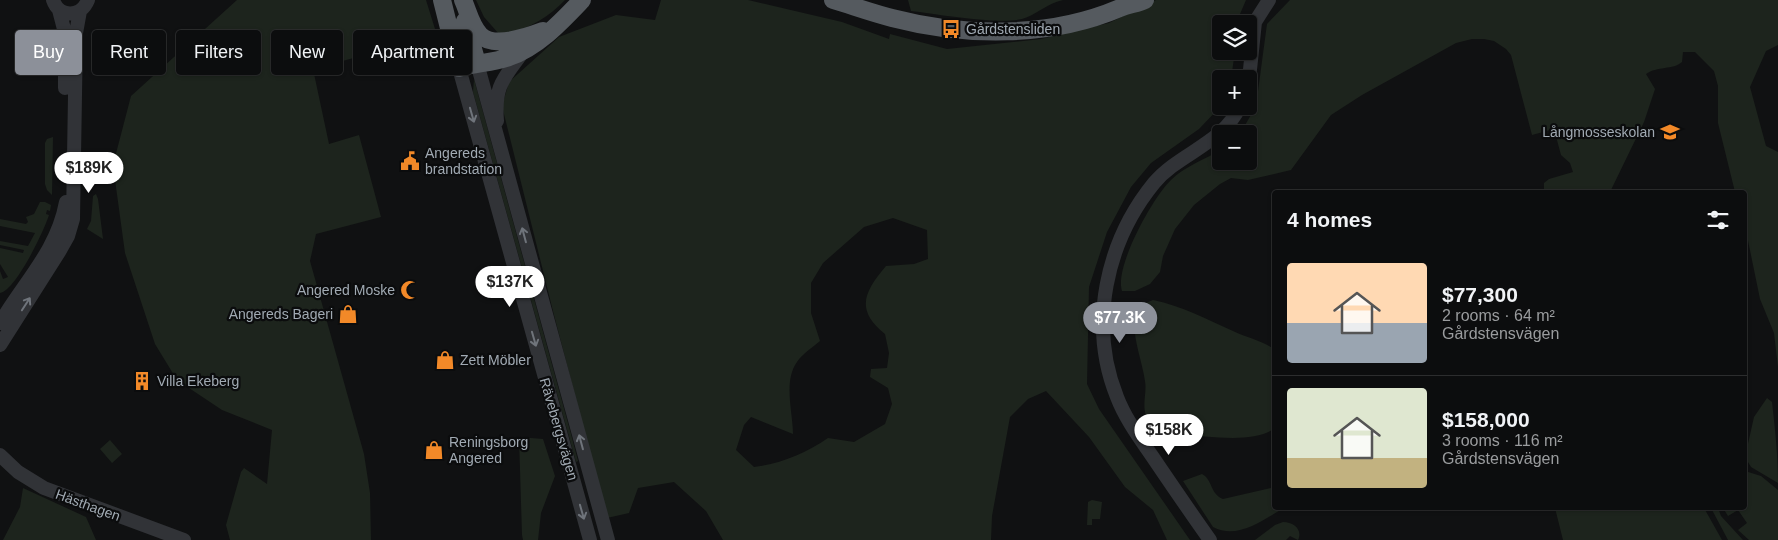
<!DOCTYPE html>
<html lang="en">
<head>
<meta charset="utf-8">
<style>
	:root { --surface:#0c0d0e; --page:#151617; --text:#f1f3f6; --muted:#9a9c9e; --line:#2c2d2e; --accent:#8c9099 }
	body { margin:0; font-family:Arial,sans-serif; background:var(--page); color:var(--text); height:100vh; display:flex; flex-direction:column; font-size:19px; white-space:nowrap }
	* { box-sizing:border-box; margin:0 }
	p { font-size:16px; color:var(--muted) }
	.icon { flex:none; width:28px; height:28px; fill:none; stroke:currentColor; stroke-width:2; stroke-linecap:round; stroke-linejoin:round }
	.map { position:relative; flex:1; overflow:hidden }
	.drawer { position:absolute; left:1272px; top:190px; width:475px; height:320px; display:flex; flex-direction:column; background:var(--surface); border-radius:5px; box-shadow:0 1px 4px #0004,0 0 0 1px var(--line) }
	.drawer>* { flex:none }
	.guide { position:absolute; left:15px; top:30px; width:475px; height:45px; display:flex; gap:10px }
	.tools { position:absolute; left:1212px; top:15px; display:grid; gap:10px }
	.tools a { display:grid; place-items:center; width:45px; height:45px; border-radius:5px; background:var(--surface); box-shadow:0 1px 4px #0004,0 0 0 1px var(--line); font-size:25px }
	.price { position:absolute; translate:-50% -42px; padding:0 11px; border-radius:18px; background:#fff; color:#222; font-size:16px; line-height:32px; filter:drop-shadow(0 1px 2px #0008) }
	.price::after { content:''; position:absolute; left:50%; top:30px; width:15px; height:11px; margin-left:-8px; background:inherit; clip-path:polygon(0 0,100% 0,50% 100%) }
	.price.current { background:var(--accent); color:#fff }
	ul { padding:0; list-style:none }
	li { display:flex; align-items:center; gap:15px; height:125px; padding:0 15px }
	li+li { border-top:1px solid var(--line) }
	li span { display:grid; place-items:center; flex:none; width:140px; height:100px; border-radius:5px; color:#555 }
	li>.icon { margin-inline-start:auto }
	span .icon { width:60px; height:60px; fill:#fffc; stroke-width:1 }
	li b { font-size:21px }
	h2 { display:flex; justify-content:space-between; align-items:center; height:60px; padding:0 15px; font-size:21px }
	.pill { padding:0 18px; border-radius:5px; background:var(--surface); box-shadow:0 1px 4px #0004,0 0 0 1px var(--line); font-size:18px; line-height:45px }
	.pill.current { background:var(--accent); color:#fff }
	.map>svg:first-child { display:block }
	.green { fill:#1d241d; fill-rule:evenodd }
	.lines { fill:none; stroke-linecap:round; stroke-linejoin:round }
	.tertiary { stroke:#313337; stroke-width:14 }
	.trunk { stroke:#555a5f; stroke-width:18 }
	.oneway { stroke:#6f747b }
	.labels { text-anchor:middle; stroke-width:4.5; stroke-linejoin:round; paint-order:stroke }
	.poi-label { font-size:14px; fill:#a1aab3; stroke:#0b0c0d; text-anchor:start }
	.street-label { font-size:14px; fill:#a1aab3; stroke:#0b0c0d }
</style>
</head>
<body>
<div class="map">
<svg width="1778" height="540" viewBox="0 0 1778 540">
	<rect width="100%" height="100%" fill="#101112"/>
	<path class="green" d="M237 0H426L435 29 383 50 313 69 329 144 359 135 381 217 316 234 310 261 364 454 370 493 371 540H230L226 525 241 472 244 468 267 484 272 430 222 410 177 380 155 344 125 253 113 165 131 96Z
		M476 0H565C548 18 525 32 499 34L484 17Z
		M661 0H748L842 22 889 39 890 34 947 49 1041 39 1109 23 1156 0H1246L1240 14 1238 24H1221V51H1235L1231 79H1221V106L1199 129 1151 163 1131 187 1107 232 1089 287 1087 384 1099 409 1190 540H1167L1153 510 1125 487 1089 437 1046 391 1028 399 1010 417 992 516 991 540H723L706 511 674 482 638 488 629 513 607 518 554 315 502 106 509 82 559 37 616 15 655 20ZM893 218 927 230 928 259 914 264 886 266C864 292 855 310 885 334L889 353 887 368 871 369 870 377 888 388 892 404 885 424 854 442 828 438C806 453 780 464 754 467L736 450 744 425 751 417 793 434C793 413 783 381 797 362 802 354 813 347 820 341L811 313V283L823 263 864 227Z
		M908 0H1063C1046 4 1036 15 1022 19 998 25 937 14 911 11Z
		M1290 0H1778V45L1766 51 1750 87 1766 146 1778 152V367L1774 333 1760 299 1745 226V192H1735L1718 123V86L1714 71 1695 52H1683L1682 62C1673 70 1657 66 1646 74L1655 89 1644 122 1610 192H1544V183L1549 179 1573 172 1570 163 1561 155 1554 129 1532 135 1511 55 1506 49 1494 41 1484 39H1472L1456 43 1362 95 1331 115 1291 170 1248 180 1231 178 1220 184 1194 205 1175 229 1163 256 1160 272 1150 284 1135 291H1122C1114 267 1153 197 1171 180 1184 167 1205 159 1221 150V161H1249V134H1240L1256 106 1267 24Z
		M474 79 571 434 578 461 576 462 473 92Z
		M53 137 52 195 47 190 45 184V143L47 139Z
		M96 194 98 199 103 239 87 229 91 221 93 196Z
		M40 202H45L51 205 50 211 47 210 46 214 49 215C44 231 16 290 0 293V271L3 279 8 277 0 264V248L23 253 24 250 0 245V241L28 246 35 233 0 226V219L26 224 28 222 26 217 34 214Z
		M1153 300C1182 306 1206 319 1233 331 1247 338 1262 340 1275 350V428C1248 447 1198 432 1164 436 1156 432 1150 425 1146 416 1142 404 1147 392 1145 381 1141 355 1130 334 1136 307Z
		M1767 398 1772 402C1775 429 1778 455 1778 483L1751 467 1745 457 1754 417Z
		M519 437 543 439 555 476 541 513 538 540H523L522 535Z
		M110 440 122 454 112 463 100 449Z
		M1745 471 1761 476 1778 490V540H1749L1738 530 1747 523 1738 510 1728 516 1723 508H1745Z
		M1202 474C1213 480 1210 494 1223 499L1275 487V508H1284C1262 520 1238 540 1213 527L1183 481Z
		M23 488 86 517 96 540H3L20 507Z
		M1092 500 1102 502 1100 519H1092V525H1087L1088 502Z
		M1555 508H1704L1722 540H1563Z
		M1711 508H1718L1721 516 1743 540H1728Z
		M1283 522C1294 522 1303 530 1298 540L1290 536 1286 540H1255L1275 525Z"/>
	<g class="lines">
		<path class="tertiary" d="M53 0C59 18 81 18 88 0
			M59 10 65 33V88
			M477 63 608 540
			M459 68 590 540
			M1249 79 1255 22 1269 0
			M497 121C494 83 505 78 524 50
			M0 323C24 282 57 251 66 202
			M0 345 59 252 68 236 73 219 76 33 80 11
			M0 455 18 472 44 488 184 540
			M1210 540C1190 512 1171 484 1152 456 1139 437 1125 418 1117 397 1088 325 1106 242 1154 183 1179 153 1223 144 1240 106"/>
		<path class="trunk" d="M442 0 459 68C475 63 493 63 509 57 538 47 561 22 582 0
			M463 0C468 11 471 26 480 35 494 49 527 37 543 31
			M833 0C853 6 872 13 892 18 965 37 1050 38 1120 8 1129 4 1137 4 1145 0
			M465 21 477 63"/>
	</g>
	<defs><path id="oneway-shaft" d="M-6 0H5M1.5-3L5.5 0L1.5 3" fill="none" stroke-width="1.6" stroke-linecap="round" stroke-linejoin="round" transform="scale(1.25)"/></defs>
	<g class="oneway">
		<use href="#oneway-shaft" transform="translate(472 115) rotate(74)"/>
		<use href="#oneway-shaft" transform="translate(524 235) rotate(-105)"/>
		<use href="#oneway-shaft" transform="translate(26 304) rotate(-57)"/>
		<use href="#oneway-shaft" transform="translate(534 339) rotate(74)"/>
		<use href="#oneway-shaft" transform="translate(581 442) rotate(-105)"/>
		<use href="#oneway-shaft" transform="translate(582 512) rotate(74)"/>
	</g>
	<defs>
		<g id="bus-bare" transform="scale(1.5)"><path d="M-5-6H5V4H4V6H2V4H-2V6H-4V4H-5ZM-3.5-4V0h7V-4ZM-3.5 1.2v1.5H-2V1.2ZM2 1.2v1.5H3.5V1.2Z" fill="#f28928" stroke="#0b0c0d" stroke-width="2.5" paint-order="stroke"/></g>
		<g id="school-bare" transform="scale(1.5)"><path d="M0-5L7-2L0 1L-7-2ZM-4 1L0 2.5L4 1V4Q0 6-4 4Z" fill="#f28928" stroke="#0b0c0d" stroke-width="2.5" paint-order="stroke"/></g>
		<g id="civic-bare" transform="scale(1.5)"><path d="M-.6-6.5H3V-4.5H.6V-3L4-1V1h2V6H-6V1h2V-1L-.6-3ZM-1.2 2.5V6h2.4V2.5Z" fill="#f28928" stroke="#0b0c0d" stroke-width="2.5" paint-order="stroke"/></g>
		<g id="mosque-bare" transform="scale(1.5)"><path d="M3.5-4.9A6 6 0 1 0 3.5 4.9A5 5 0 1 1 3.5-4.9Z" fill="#f28928" stroke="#0b0c0d" stroke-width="2.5" paint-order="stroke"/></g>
		<g id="shop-bare" transform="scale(1.5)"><path d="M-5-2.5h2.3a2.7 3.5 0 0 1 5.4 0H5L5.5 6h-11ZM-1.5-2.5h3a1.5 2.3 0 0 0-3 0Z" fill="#f28928" stroke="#0b0c0d" stroke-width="2.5" paint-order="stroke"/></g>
		<g id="building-bare" transform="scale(1.5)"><path d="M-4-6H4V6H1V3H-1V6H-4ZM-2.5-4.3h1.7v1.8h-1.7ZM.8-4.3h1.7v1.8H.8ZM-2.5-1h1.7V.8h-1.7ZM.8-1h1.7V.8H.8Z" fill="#f28928" stroke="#0b0c0d" stroke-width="2.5" paint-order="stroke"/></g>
	</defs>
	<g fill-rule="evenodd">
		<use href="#bus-bare" x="951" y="29"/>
		<use href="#school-bare" x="1670" y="132"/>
		<use href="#civic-bare" x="410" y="161"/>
		<use href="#mosque-bare" x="410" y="290"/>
		<use href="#shop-bare" x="348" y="314"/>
		<use href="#shop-bare" x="445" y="360"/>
		<use href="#building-bare" x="142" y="381"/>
		<use href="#shop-bare" x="434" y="450"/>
	</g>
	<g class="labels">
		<g class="poi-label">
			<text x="966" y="34">Gårdstensliden</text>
			<text x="1655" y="137" text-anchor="end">Långmosseskolan</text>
			<text x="425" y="158">Angereds<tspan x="425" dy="16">brandstation</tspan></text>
			<text x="395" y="295" text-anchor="end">Angered Moske</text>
			<text x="333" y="319" text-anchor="end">Angereds Bageri</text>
			<text x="460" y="365">Zett Möbler</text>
			<text x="157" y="386">Villa Ekeberg</text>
			<text x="449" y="447">Reningsborg<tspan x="449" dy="16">Angered</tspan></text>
		</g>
		<g class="street-label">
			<text transform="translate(559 429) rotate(74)" y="5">Rävebergsvägen</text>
			<text transform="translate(88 505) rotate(20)" y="5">Hästhagen</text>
		</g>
	</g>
</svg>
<div class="tools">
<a><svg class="icon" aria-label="layers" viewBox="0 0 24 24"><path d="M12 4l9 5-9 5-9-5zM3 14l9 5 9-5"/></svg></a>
<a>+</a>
<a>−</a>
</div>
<b class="price" style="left:89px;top:194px">$189K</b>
<b class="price" style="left:510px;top:308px">$137K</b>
<b class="price current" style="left:1120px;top:344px">$77.3K</b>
<b class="price" style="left:1169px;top:456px">$158K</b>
<div class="guide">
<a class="pill current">Buy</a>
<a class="pill">Rent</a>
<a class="pill">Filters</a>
<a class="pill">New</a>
<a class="pill">Apartment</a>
</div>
<section class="drawer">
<h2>4 homes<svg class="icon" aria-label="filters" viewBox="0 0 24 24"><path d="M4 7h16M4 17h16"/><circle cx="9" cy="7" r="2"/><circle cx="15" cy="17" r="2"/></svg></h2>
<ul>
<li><span style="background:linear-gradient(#ffd9b3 60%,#9aa5b1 0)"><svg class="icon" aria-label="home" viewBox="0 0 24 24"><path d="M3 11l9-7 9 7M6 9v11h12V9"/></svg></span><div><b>$77,300</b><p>2 rooms · 64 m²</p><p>Gårdstensvägen</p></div></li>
<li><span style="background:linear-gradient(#dfe7d0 70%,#c2b280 0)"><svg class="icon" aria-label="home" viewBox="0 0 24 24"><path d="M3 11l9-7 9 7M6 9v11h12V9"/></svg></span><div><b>$158,000</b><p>3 rooms · 116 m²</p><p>Gårdstensvägen</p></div></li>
</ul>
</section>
</div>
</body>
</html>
